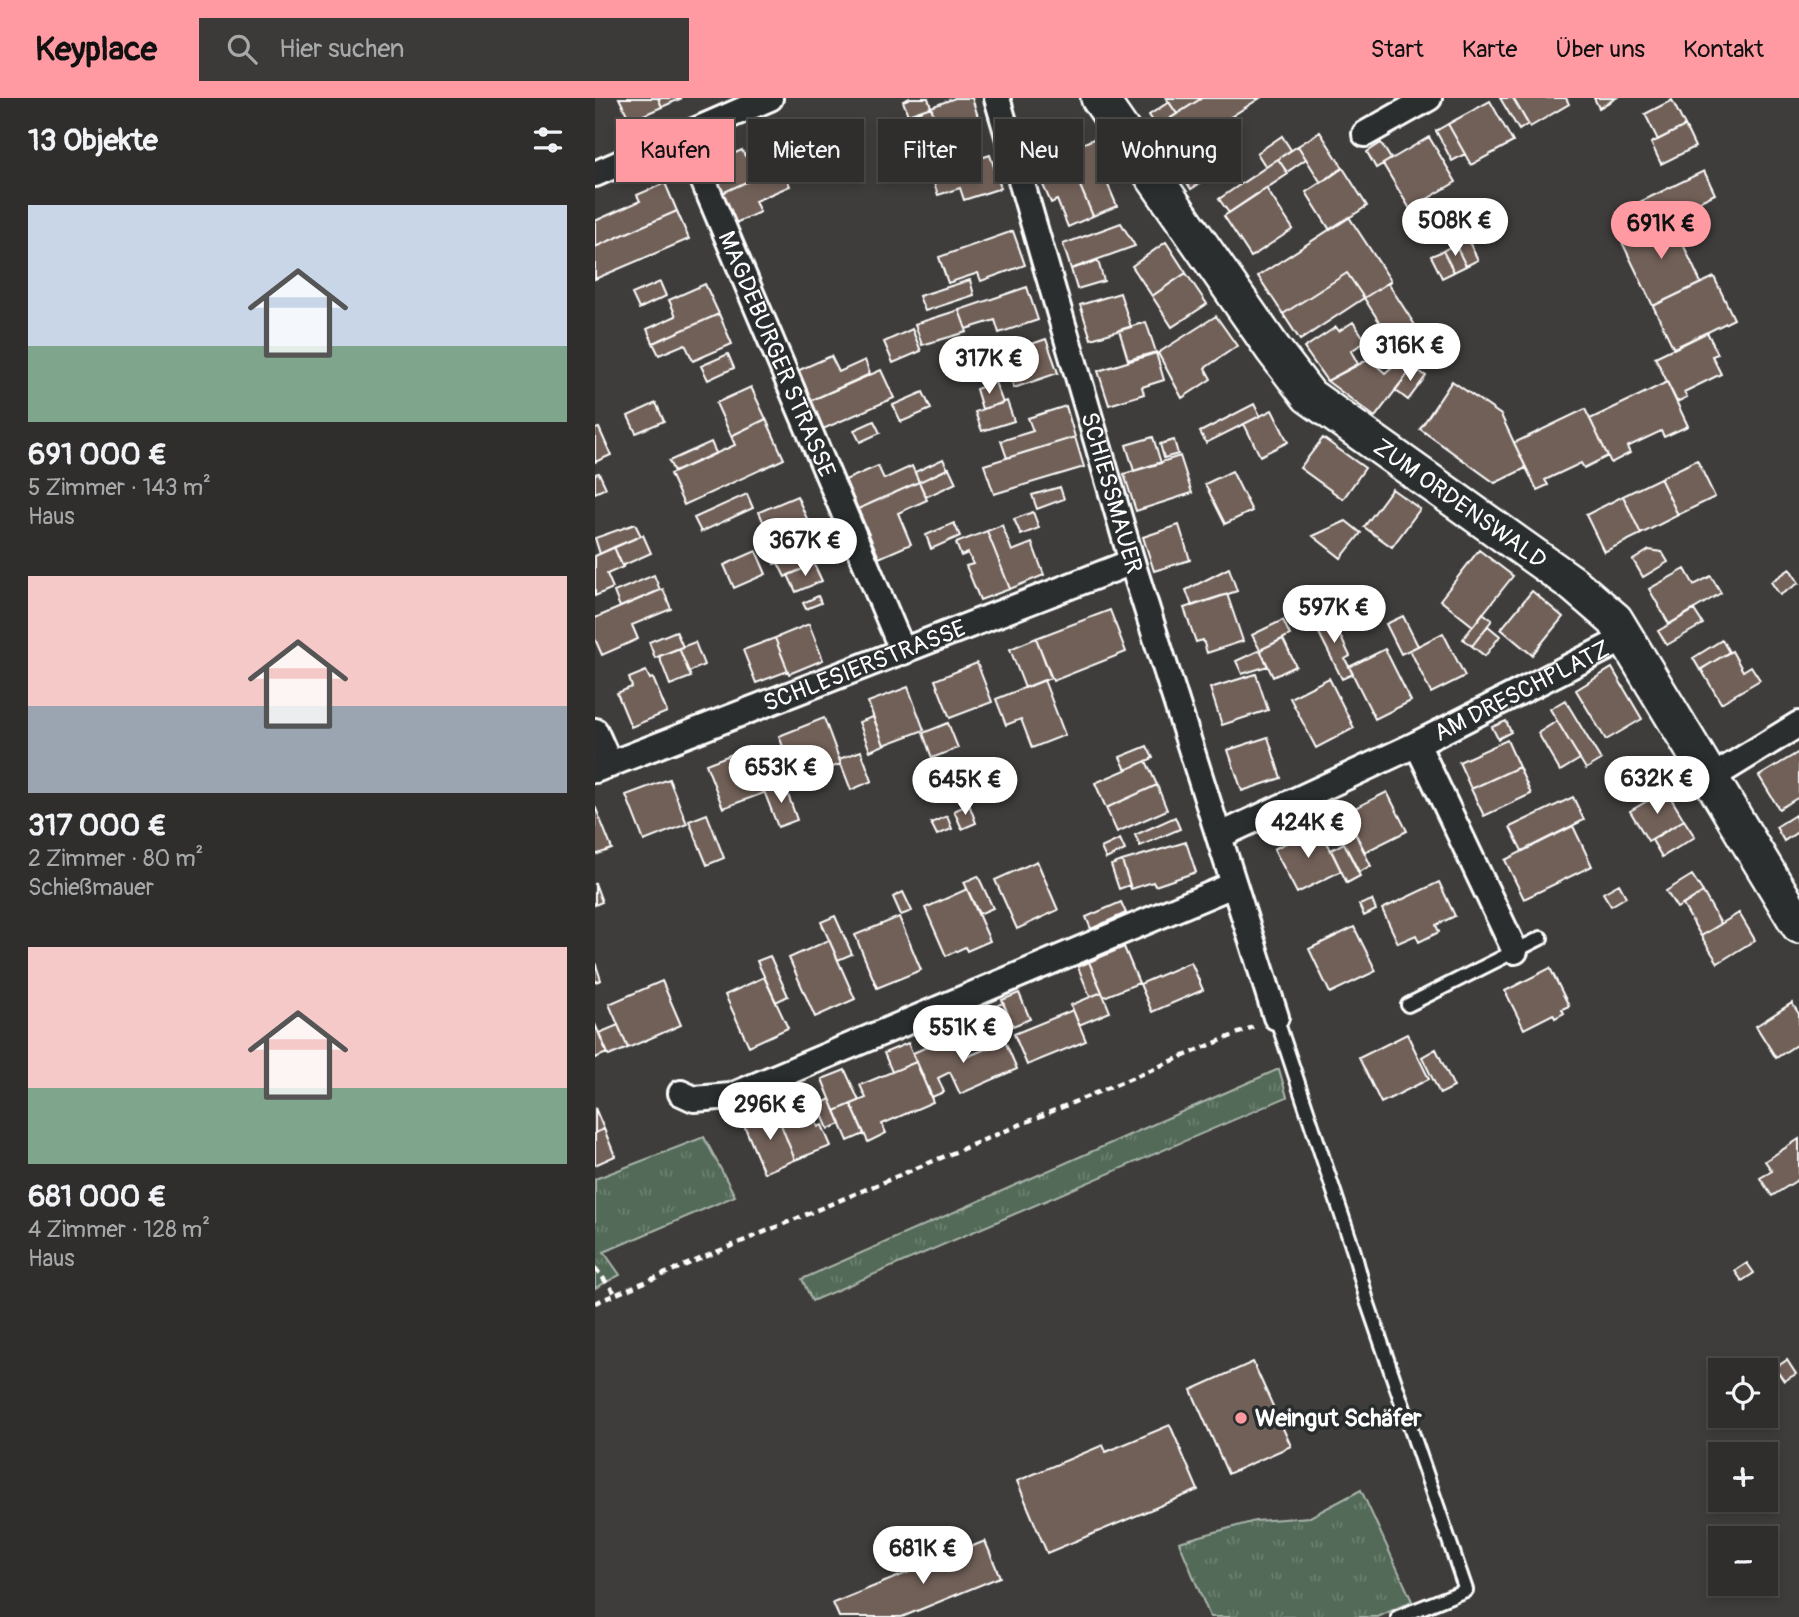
<!DOCTYPE html>
<html lang="de">
<head>
<meta charset="utf-8">
<style>
	:root { --surface:#2f2e2c; --page:#3b3a38; --text:#f1f3f6; --muted:#a7a8a9; --line:#4a4a48; --accent:#ff9aa2 }
	body { margin:0; font-family:Pangolin,sans-serif; background:var(--page); color:var(--text); height:100vh; display:flex; flex-direction:column; font-size:26px; white-space:nowrap }
	* { box-sizing:border-box; margin:0 }
	p { font-size:23px; color:var(--muted) }
	.icon { flex:none; width:38px; height:38px; fill:none; stroke:currentColor; stroke-width:2; stroke-linecap:round; stroke-linejoin:round }
	.map { position:relative; flex:1; overflow:hidden }
	.sheet { display:flex; flex-direction:column; background:var(--surface); width:595px }
	.sheet>* { flex:none }
	.top-card { position:absolute; left:21px; top:21px; width:665px; height:63px; display:flex; gap:14px }
	.buttons { position:absolute; left:1113px; top:1260px; display:grid; gap:14px }
	.buttons a { display:grid; place-items:center; width:70px; height:70px; border-radius:0px; background:var(--surface); box-shadow:0 4px 10px #0003,0 0 0 2px var(--line); font-size:35px }
	.price { position:absolute; translate:-50% -60px; padding:0 16px; border-radius:24px; background:#fff; color:#222; font-size:23px; line-height:46px; filter:drop-shadow(0 2px 4px #0008) }
	.price::after { content:''; position:absolute; left:50%; top:42px; width:21px; height:16px; margin-left:-10px; background:inherit; clip-path:polygon(0 0,100% 0,50% 100%) }
	.price.on { background:var(--accent); color:#111 }
	ul { padding:0; list-style:none }
	li { display:grid; align-content:center; gap:14px; height:371px; padding:0 28px }
	li span { display:grid; place-items:center; height:217px; border-radius:0px; color:#555 }
	li>.icon { margin-inline-start:auto }
	span .icon { width:126px; height:126px; fill:#fffc; stroke-width:1 }
	li b { font-size:30px }
	h2 { display:flex; justify-content:space-between; align-items:center; height:84px; padding:0 28px; font-size:30px }
	.pill { padding:0 24px; border-radius:0px; background:var(--surface); box-shadow:0 4px 10px #0003,0 0 0 2px var(--line); font-size:24px; line-height:63px }
	.pill.on { background:var(--accent); color:#111 }
	header { display:flex; align-items:center; gap:42px; box-sizing:border-box; height:98px; padding:0 35px; background:var(--accent); color:#111 }
	header strong { font-size:33px }
	nav { display:flex; gap:38px; margin-inline-start:auto; font-size:24px }
	.search { width:490px; height:63px; background:var(--page); display:flex; align-items:center; gap:18px; box-sizing:border-box; padding:0 24px; border-radius:0px; color:var(--muted); font-size:26px }
	main { display:flex; flex:1; min-height:0 }
	.map>svg:first-child { display:block }
	.grass { fill:url(#grass-tufts); stroke:#a9b5ac; stroke-width:2 }
	.building { fill:#716158; stroke:#fff; stroke-width:2 }
	.lines { fill:none; stroke-linecap:round; stroke-linejoin:round }
	.lane-casing { stroke:#fff; stroke-width:18 }
	.street-casing { stroke:#fff; stroke-width:30 }
	.secondary-casing { stroke:#fff; stroke-width:40 }
	.path { stroke:#fff; stroke-width:4.5; stroke-dasharray:7 5; stroke-linecap:butt }
	.lane { stroke:#2a2d2e; stroke-width:12 }
	.street { stroke:#2a2d2e; stroke-width:24 }
	.secondary { stroke:#2a2d2e; stroke-width:35 }
	.poi-dot { fill:#ff9aa2; stroke:#2a2d2e; stroke-width:2.5 }
	.labels { text-anchor:middle; stroke-width:7; stroke-linejoin:round; paint-order:stroke }
	.street-label { font-size:24px; fill:#fff; stroke:#2a2d2e }
	.poi-label { font-size:24px; font-weight:bold; fill:#fff; stroke:#2a2d2e; text-anchor:start }
</style>
</head>
<body>
<header>
<strong>Keyplace</strong>
<div class="search"><svg class="icon" aria-label="search" viewBox="0 0 24 24"><circle cx="10" cy="10" r="6"/><path d="M15 15l6 6"/></svg>Hier suchen</div>
<nav><a>Start</a><a>Karte</a><a>Über uns</a><a>Kontakt</a></nav>
</header>
<main>
<section class="sheet">
<h2>13 Objekte<svg class="icon" aria-label="filters" viewBox="0 0 24 24"><path d="M4 7h16M4 17h16"/><circle cx="9" cy="7" r="2"/><circle cx="15" cy="17" r="2"/></svg></h2>
<ul>
<li><span style="background:linear-gradient(#c9d6e8 65%,#7fa58c 0)"><svg class="icon" aria-label="home" viewBox="0 0 24 24"><path d="M3 11l9-7 9 7M6 9v11h12V9"/></svg></span><div><b>691 000 €</b><p>5 Zimmer · 143 m²</p><p>Haus</p></div></li>
<li><span style="background:linear-gradient(#f6c9c9 60%,#9aa5b1 0)"><svg class="icon" aria-label="home" viewBox="0 0 24 24"><path d="M3 11l9-7 9 7M6 9v11h12V9"/></svg></span><div><b>317 000 €</b><p>2 Zimmer · 80 m²</p><p>Schießmauer</p></div></li>
<li><span style="background:linear-gradient(#f6c9c9 65%,#7fa58c 0)"><svg class="icon" aria-label="home" viewBox="0 0 24 24"><path d="M3 11l9-7 9 7M6 9v11h12V9"/></svg></span><div><b>681 000 €</b><p>4 Zimmer · 128 m²</p><p>Haus</p></div></li>
</ul>
</section>
<div class="map">
<svg width="1204" height="1519" viewBox="0 0 1204 1519">
	<defs>
		<pattern id="grass-tufts" width="24" height="20" patternUnits="userSpaceOnUse" patternTransform="scale(1.75)"><rect width="24" height="20" fill="#536b58"/><path d="M3 7l-1-3M5 7V3M7 7l1-3M15 17l-1-3M17 17v-4M19 17l1-3" fill="none" stroke="#6d8171"/></pattern>
	</defs>
	<rect width="100%" height="100%" fill="#3f3d3b"/>
	<filter id="ink" filterUnits="userSpaceOnUse"><feTurbulence type="fractalNoise" baseFrequency=".0143" numOctaves="2"/><feDisplacementMap in="SourceGraphic" scale="14" xChannelSelector="R" yChannelSelector="G"/><feConvolveMatrix kernelMatrix="1 2 1 2 8 2 1 2 1" color-interpolation-filters="sRGB"/></filter>
	<g filter="url(#ink)">
		<path class="grass" d="M684 971 692 999 217 1203 207 1181Z
			M109 1039 140 1098 9 1154 25 1177 0 1190V1081Z
			M766 1392 817 1503 783 1519H615L584 1444 660 1423 715 1419Z"/>
		<path class="building" d="M24 0H63L67 9 35 23Z
			M63 0H87L67 9Z
			M315 0H333L336 9 313 17 308 3Z
			M360 0H377L385 25 346 39 336 9Z
			M571 0H607L582 16Z
			M607 0H665L575 58 558 31Z
			M905 0H918L933 26 924 32Z
			M918 0H971L974 6 935 29Z
			M999 0H1021L1004 10Z
			M1077 2 1090 28 1063 42 1050 16Z
			M895 3 918 44 876 67 853 26Z
			M574 4 582 16 562 29 554 17Z
			M336 9 344 32 313 43 305 20Z
			M853 26 870 56 857 63 841 33Z
			M1090 28 1100 49 1066 66 1056 45Z
			M242 30 247 41 236 46 231 35Z
			M617 31 623 41 626 40 638 64 596 91 575 58Z
			M201 34 212 57 196 65 185 41Z
			M725 34 748 70 726 85 703 48Z
			M687 38 696 52 671 69 662 55Z
			M834 39 861 84 815 111 788 66Z
			M501 40 517 77 510 80 522 108 498 118 470 53Z
			M348 44 356 65 304 85 298 70 317 63 315 57Z
			M786 45 796 61 781 70 772 54Z
			M177 47 186 68 123 97 110 68 147 52 150 58Z
			M703 48 711 61 692 74 683 61Z
			M470 53 498 118 473 129 462 102 456 105 439 67Z
			M395 57 406 90 369 102 365 90 343 97 336 76Z
			M683 61 693 76 634 115 624 101Z
			M186 68 195 88 160 103 165 114 136 127 123 97Z
			M748 70 772 108 735 132 711 94Z
			M1109 73 1120 96 1033 138 1022 115Z
			M70 85 82 113 0 149V123L45 103 42 97Z
			M671 90 698 131 656 159 629 118Z
			M82 113 94 141 0 181V149Z
			M1075 118 1106 185 1058 208 1026 142Z
			M754 119 796 183 769 200 752 175 688 216 663 178Z
			M526 125 540 148 476 171 468 146Z
			M418 133 430 167 386 183 383 175 353 185 344 159Z
			M872 140 883 162 871 168 860 146Z
			M571 144 591 175 557 198 537 168Z
			M860 146 871 168 859 174 848 153Z
			M848 153 859 174 847 180 836 158Z
			M503 163 509 183 482 191 476 171Z
			M591 175 612 206 577 229 557 198Z
			M752 175 769 200 705 242 688 216Z
			M1119 179 1139 221 1079 251 1058 208Z
			M375 182 379 197 330 213 324 198Z
			M65 184 71 198 44 211 37 196Z
			M793 185 825 235 801 250 769 200Z
			M110 186 124 216 58 245 52 231 81 218 74 202Z
			M432 189 443 222 404 235 400 222 371 231 364 212Z
			M525 195 536 229 496 241 485 207Z
			M364 212 372 234 327 247 320 226Z
			M124 216 137 246 98 263 90 246 64 257 58 245Z
			M621 218 642 248 610 270 616 281 587 300 563 255Z
			M551 224 561 254 533 262 524 232Z
			M758 224 771 243 756 253 763 266 732 283 709 250 741 229 744 233Z
			M317 231 326 253 298 265 289 244Z
			M1112 234 1123 256 1117 258 1126 276 1089 294 1092 299 1082 304 1060 259Z
			M451 241 463 275 419 290 414 275 388 284 382 265Z
			M561 255 569 282 547 289 549 296 514 307 503 273Z
			M133 256 139 270 113 282 106 268Z
			M236 258 244 274 270 262 275 276 215 303 202 273Z
			M774 261 790 275 804 263 815 273 780 319 732 283Z
			M818 269 831 278 813 302 800 292Z
			M286 272 299 300 228 331 215 303Z
			M857 283 906 317 931 370 900 385 825 331Z
			M400 284 408 305 387 311 381 291Z
			M1072 284 1093 328 1069 339 1066 333 1032 349 1035 355 1016 365 995 321Z
			M156 289 171 321 136 338 121 305Z
			M328 294 336 311 306 324 298 307Z
			M412 303 419 323 387 333 380 314Z
			M61 305 69 323 41 335 33 318Z
			M659 306 665 318 611 345 605 334Z
			M471 308 480 339 412 360 406 343 438 333 433 320Z
			M990 311 1013 358 989 370 986 365 950 382 953 387 942 392 919 345Z
			M677 312 693 344 665 358 649 326Z
			M171 321 189 361 89 407 75 376 140 347 136 338Z
			M279 323 285 335 265 344 259 332Z
			M4 330 16 357 0 364V331Z
			M480 339 489 369 399 396 389 367Z
			M558 339 566 365 539 373 531 347Z
			M728 340 770 370 748 401 705 370Z
			M579 342 583 356 569 360 565 346Z
			M116 344 121 355 79 374 74 363Z
			M585 358 597 395 541 413 529 376Z
			M348 361 353 371 324 384 320 374Z
			M1102 362 1120 399 1083 417 1065 380Z
			M283 368 289 381 317 368 324 384 263 411 250 382Z
			M354 370 361 385 331 399 324 384Z
			M637 373 657 413 630 426 610 386Z
			M4 375 11 390 0 395V376Z
			M1065 380 1083 417 1046 436 1028 398Z
			M324 384 332 402 303 415 316 446 284 460 263 411Z
			M465 389 469 401 442 411 437 397Z
			M797 391 825 411 797 449 769 429Z
			M152 396 158 410 106 434 99 420Z
			M202 398 216 430 178 446 164 414Z
			M1028 398 1046 436 1009 454 991 417Z
			M438 414 444 430 426 437 419 421Z
			M751 423 766 435 746 460 718 438Z
			M359 425 365 438 336 451 331 437Z
			M40 426 46 438 5 456 0 440Z
			M407 427 417 453 437 445 449 477 415 491 392 433Z
			M584 427 595 462 559 473 548 439Z
			M216 430 230 461 190 479 183 465 179 466 171 449Z
			M392 433 415 491 385 502 371 468 378 466 373 455 366 458 361 445Z
			M48 437 56 455 27 468 19 449Z
			M19 449 28 469 12 476 18 490 0 498V458Z
			M884 452 918 478 878 528 845 502Z
			M1054 452 1067 454 1073 464 1048 479 1038 462Z
			M161 453 171 476 139 490 129 467Z
			M219 466 227 483 201 494 193 477Z
			M634 470 642 493 597 508 591 492Z
			M1090 471 1099 487 1116 478 1126 495 1074 526 1054 491Z
			M1195 471 1204 485 1185 497 1176 484Z
			M59 477 65 492 25 509 19 494Z
			M68 491 76 511 37 527 43 541 7 557 0 541V520Z
			M937 493 968 519 937 557 906 531Z
			M632 496 648 543 612 555 608 542 601 544 589 510Z
			M223 498 226 505 211 511 208 505Z
			M515 512 531 554 458 583 441 540Z
			M1099 512 1108 526 1072 547 1063 533Z
			M888 515 897 522 877 548 868 541Z
			M735 517 755 558 750 561 758 576 747 581 719 525Z
			M808 518 823 548 806 556 791 526Z
			M688 522 695 537 665 552 657 537Z
			M214 526 228 562 194 576 180 540Z
			M893 528 905 538 890 558 877 548Z
			M81 533 88 549 60 560 54 544Z
			M848 535 870 578 836 595 815 552Z
			M180 540 193 573 161 585 148 552Z
			M441 540 456 580 430 590 415 551Z
			M688 541 701 568 678 579 665 552Z
			M1127 542 1134 554 1105 572 1098 560Z
			M100 544 109 567 94 574 84 550Z
			M84 550 96 579 75 587 64 558Z
			M790 551 816 603 780 621 754 569Z
			M665 552 673 568 647 576 641 563Z
			M1137 553 1148 573 1156 568 1165 582 1126 605 1106 571Z
			M382 565 397 604 355 620 340 582Z
			M1017 570 1047 621 1011 642 981 592Z
			M51 573 55 581 58 580 72 614 36 629 22 595 37 589 34 580Z
			M661 576 673 612 627 627 615 590Z
			M734 580 759 630 721 650 695 600Z
			M449 582 470 637 437 650 426 621 411 627 401 601Z
			M313 589 329 632 289 647 273 604Z
			M970 602 1006 662 991 671 955 611Z
			M278 619 289 647 275 653 264 624Z
			M229 620 246 666 201 683 184 638Z
			M911 623 916 634 903 641 897 629Z
			M962 623 985 661 965 673 943 635Z
			M353 625 363 650 337 660 328 635Z
			M673 639 686 680 647 693 633 652Z
			M912 642 924 669 876 691 864 664Z
			M552 648 558 660 531 672 525 659Z
			M153 650 169 695 128 710 111 666Z
			M266 653 277 683 256 692 244 661Z
			M1204 654V699L1184 711 1164 678Z
			M551 663 562 687 511 710 500 685Z
			M924 669 936 696 889 718 876 691Z
			M74 681 92 726 49 743 31 697Z
			M189 685 202 722 183 729 169 693Z
			M562 687 572 712 522 734 511 710Z
			M1071 692 1089 722 1053 743 1035 713Z
			M792 694 812 733 770 754 750 715Z
			M978 699 989 722 927 753 915 729Z
			M374 706 381 725 367 731 359 713Z
			M0 708 17 751 0 757Z
			M112 716 129 760 112 767 94 723Z
			M1200 717 1204 733 1189 743 1181 729Z
			M352 718 357 731 342 737 336 725Z
			M580 719 585 731 545 748 540 737Z
			M1089 722 1100 739 1067 759 1057 742Z
			M754 723 776 768 764 774 741 730Z
			M724 728 746 773 702 795 679 751Z
			M978 728 997 768 929 801 910 762Z
			M525 741 530 752 511 761 506 750Z
			M591 744 601 774 560 788 558 784 536 791 527 763Z
			M749 745 765 778 752 785 736 752Z
			M442 763 463 812 422 831 400 782Z
			M527 763 535 787 524 791 516 767Z
			M1097 777 1108 794 1082 810 1071 793Z
			M383 778 398 810 384 816 369 784Z
			M844 784 860 818 841 827 844 834 824 844 821 837 803 845 787 811Z
			M0 785 7 804 0 807Z
			M1024 786 1031 799 1016 808 1008 795Z
			M372 791 395 843 372 853 370 849 351 858 330 810Z
			M308 794 317 813 306 817 298 799Z
			M1108 794 1126 826 1106 838 1088 807Z
			M777 802 781 812 769 818 764 807Z
			M526 804 531 815 496 831 491 819Z
			M1144 815 1160 842 1123 865 1106 838Z
			M240 818 257 856 243 862 226 824Z
			M304 819 326 872 282 890 260 837Z
			M759 829 781 873 735 895 714 851Z
			M234 842 260 901 220 919 194 860Z
			M529 849 544 885 509 899 494 864Z
			M175 858 193 898 181 904 162 863Z
			M0 864 6 882 0 884Z
			M494 864 507 894 495 899 483 869Z
			M596 864 608 892 557 914 545 886Z
			M955 870 974 908 967 911 969 915 960 920 958 916 929 931 910 893Z
			M169 879 193 930 154 948 130 897Z
			M67 883 86 927 33 950 14 906Z
			M507 894 515 914 484 927 476 907Z
			M424 895 435 921 418 928 407 902Z
			M408 905 416 924 401 930 393 911Z
			M1197 905 1204 916V945L1181 960 1161 928Z
			M478 912 491 943 432 967 419 936Z
			M0 926 12 955 0 960Z
			M23 927 33 950 14 958 4 935Z
			M812 936 834 981 786 1005 764 960Z
			M359 937 369 960 410 943 422 971 365 996 355 974 343 980 349 994 337 999 318 955Z
			M313 945 321 964 297 974 289 955Z
			M841 951 859 989 845 996 827 959Z
			M321 964 338 1004 287 1026 291 1035 273 1044 256 1006 271 1000 265 987Z
			M250 972 264 1003 240 1013 227 981Z
			M235 1001 246 1026 233 1031 223 1007Z
			M211 1002 223 1029 227 1027 236 1048 200 1062 181 1014Z
			M256 1006 269 1036 253 1043 240 1013Z
			M0 1010 9 1031 0 1035Z
			M181 1014 200 1062 169 1075 149 1027Z
			M9 1031 20 1058 0 1067V1035Z
			M1204 1041V1081L1177 1098 1165 1080 1177 1073 1170 1063Z
			M1152 1165 1159 1175 1147 1183 1140 1173Z
			M1192 1262 1201 1276 1189 1283 1180 1270Z
			M658 1264 696 1348 633 1376 596 1292Z
			M575 1327 603 1392 452 1455 422 1383 508 1347 511 1354Z
			M390 1443 405 1479 307 1519H244L238 1505Z"/>
		<g class="lines">
			<g class="lane-casing">
				<path id="lane" d="M813 907 946 840
					M681 919 759 1154 772 1203 871 1492 803 1519"/>
			</g>
			<g class="street-casing">
				<g id="street">
					<path id="s1" d="M402 0 537 464 681 919"/>
					<path d="M770 36 834 0"/>
					<path id="s2" d="M89 37 308 554"/>
					<path d="M0 76 175 0"/>
					<path d="M0 633 15 667"/>
					<path d="M822 646 920 853"/>
					<path id="s3" d="M0 672 537 464"/>
					<path d="M1116 680 1204 626"/>
					<path id="s4" d="M624 738 822 646 1033 539"/>
					<path d="M86 995 99 1001 136 998 638 787"/>
				</g>
			</g>
			<g class="secondary-casing">
				<g id="secondary">
					<path id="s5" d="M504 0 678 251 714 298 977 485 1020 522 1204 827"/>
				</g>
			</g>
			<path class="path" d="M0 1170 20 1195
				M0 1205 658 929"/>
			<use href="#lane" class="lane"/>
			<use href="#street" class="street"/>
			<use href="#secondary" class="secondary"/>
		</g>
	</g>
	<circle class="poi-dot" cx="646" cy="1320" r="7"/>
	<g class="labels">
		<g class="street-label">
			<text dy="8" stroke="none"><textPath href="#s2" startOffset="238">MAGDEBURGER STRASSE</textPath></text>
			<text dy="8" stroke="none"><textPath href="#s1" startOffset="411">SCHIESSMAUER</textPath></text>
			<text dy="8" stroke="none"><textPath href="#s5" startOffset="550">ZUM ORDENSWALD</textPath></text>
			<text dy="8" stroke="none"><textPath href="#s3" startOffset="289">SCHLESIERSTRASSE</textPath></text>
			<text dy="8" stroke="none"><textPath href="#s4" startOffset="336">AM DRESCHPLATZ</textPath></text>
		</g>
		<g class="poi-label">
			<text x="660" y="1328">Weingut Schäfer</text>
		</g>
	</g>
</svg>
<div class="buttons">
<a><svg class="icon" aria-label="locate" viewBox="0 0 24 24"><circle cx="12" cy="12" r="6"/><path d="M12 2v4M12 18v4M2 12h4M18 12h4"/></svg></a>
<a>+</a>
<a>−</a>
</div>
<b class="price" style="left:860px;top:160px">508K €</b>
<b class="price on" style="left:1066px;top:163px">691K €</b>
<b class="price" style="left:815px;top:285px">316K €</b>
<b class="price" style="left:394px;top:298px">317K €</b>
<b class="price" style="left:210px;top:480px">367K €</b>
<b class="price" style="left:739px;top:547px">597K €</b>
<b class="price" style="left:186px;top:707px">653K €</b>
<b class="price" style="left:1062px;top:718px">632K €</b>
<b class="price" style="left:370px;top:719px">645K €</b>
<b class="price" style="left:713px;top:762px">424K €</b>
<b class="price" style="left:368px;top:967px">551K €</b>
<b class="price" style="left:175px;top:1044px">296K €</b>
<b class="price" style="left:328px;top:1488px">681K €</b>
<div class="top-card">
<a class="pill on">Kaufen</a>
<a class="pill">Mieten</a>
<a class="pill">Filter</a>
<a class="pill">Neu</a>
<a class="pill">Wohnung</a>
</div>
</div>
</main>
</body>
</html>
